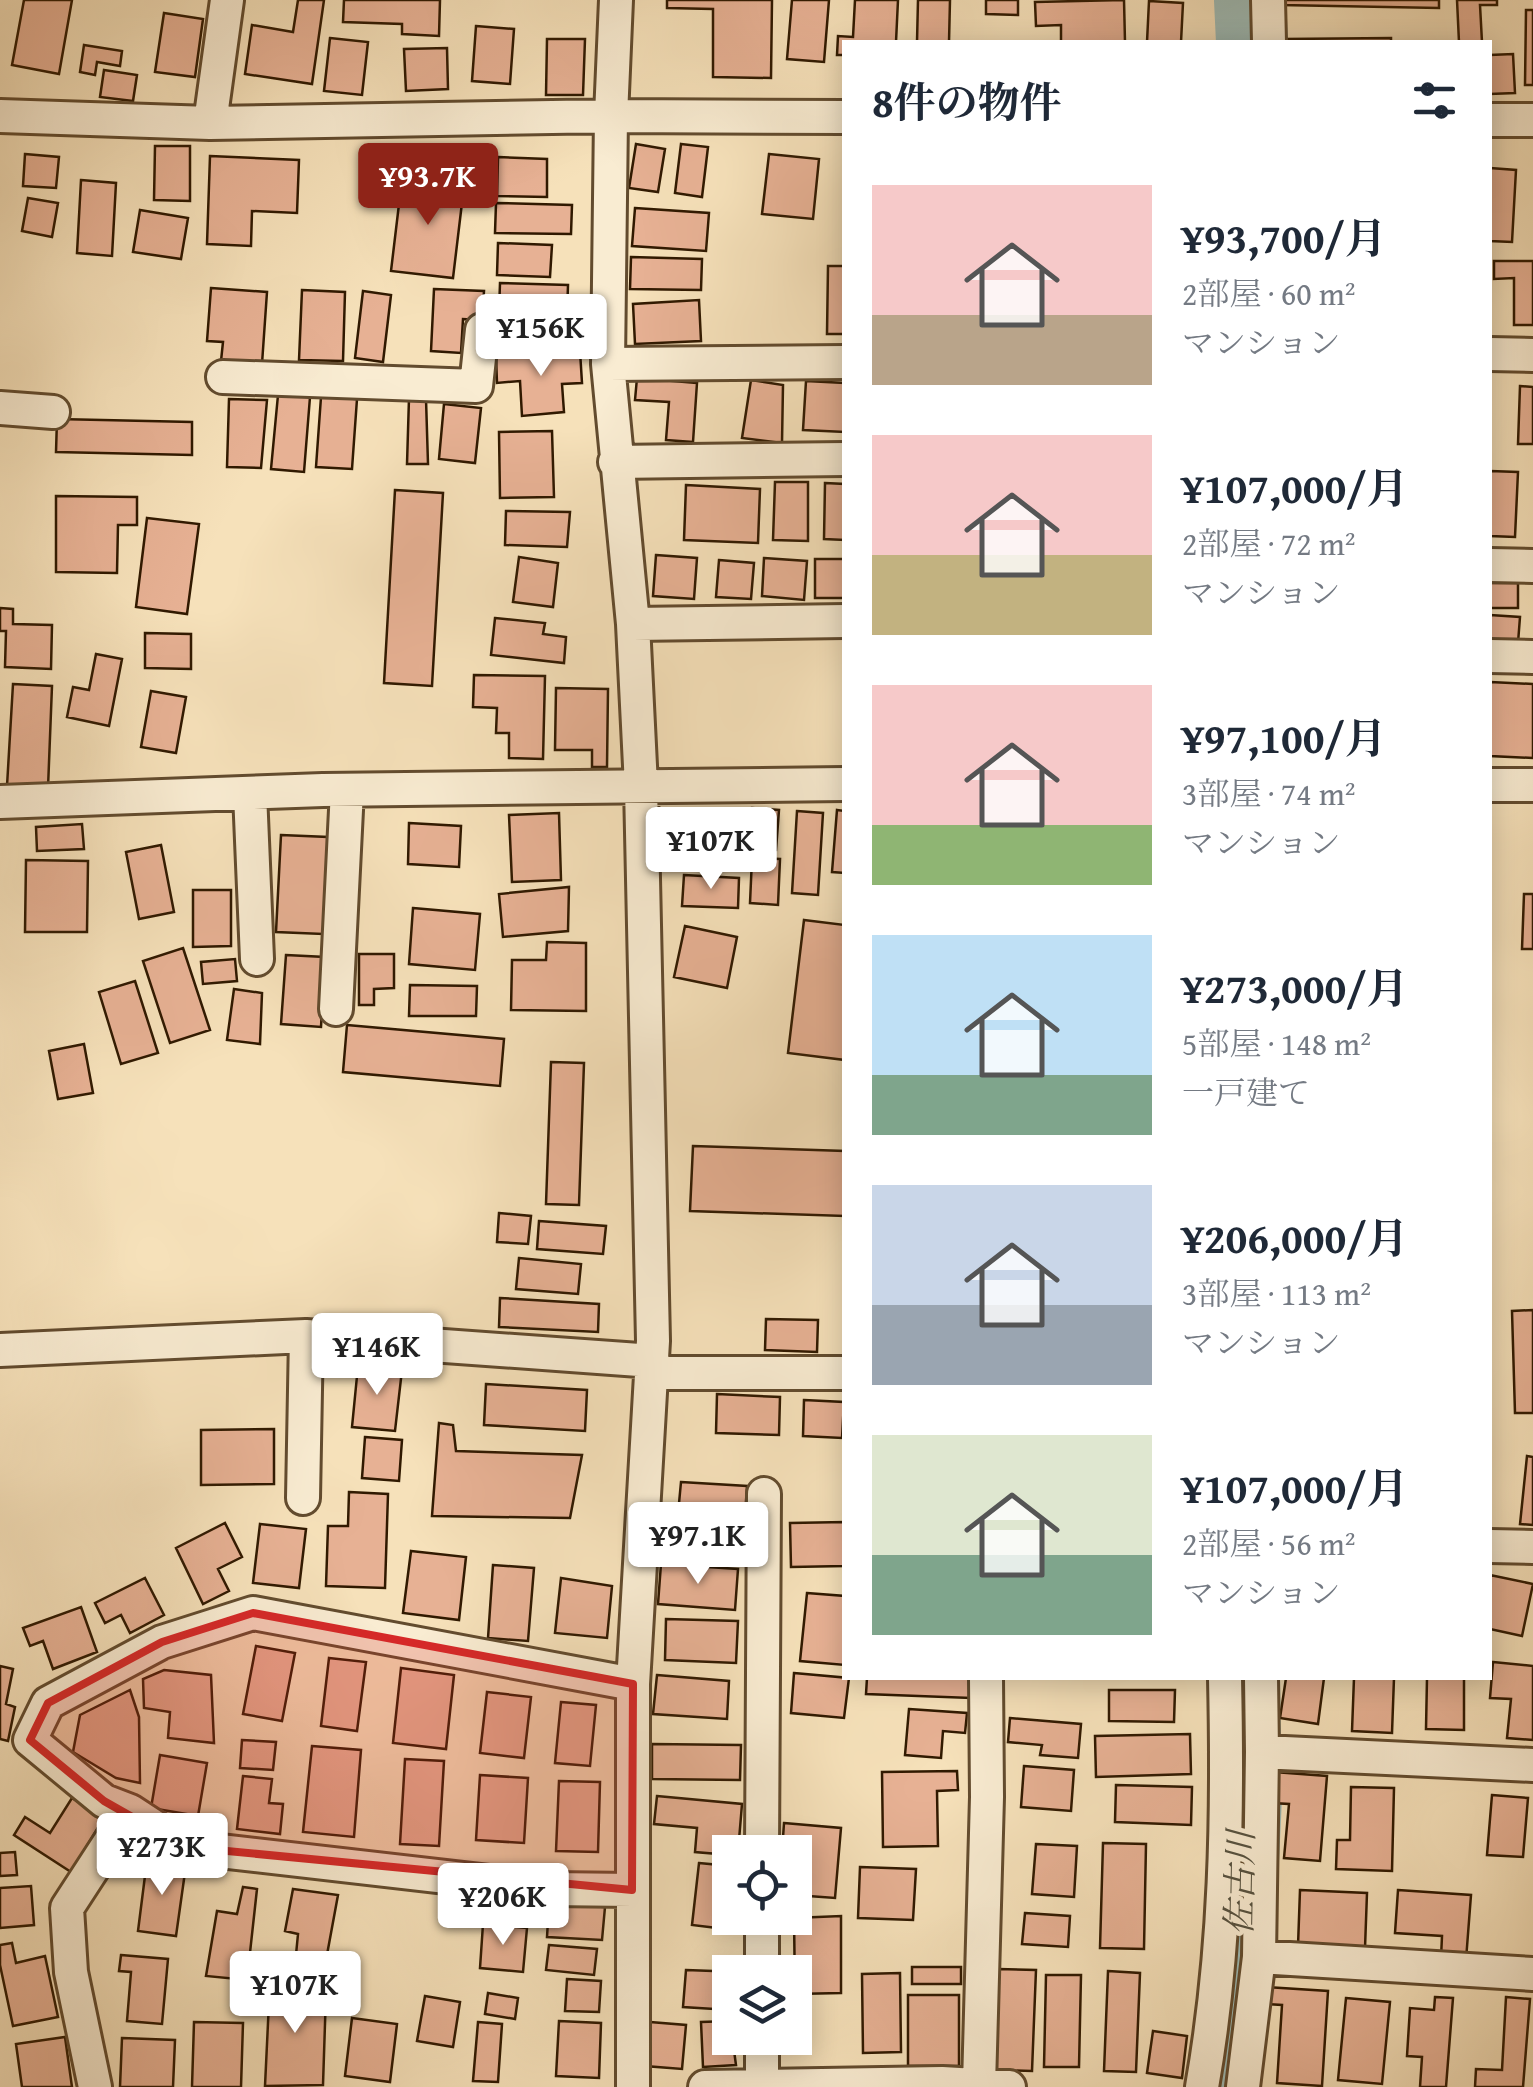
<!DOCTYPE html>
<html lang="ja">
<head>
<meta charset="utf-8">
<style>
	:root { --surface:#fff; --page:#f2f2f3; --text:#1f2937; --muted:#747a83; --accent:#8f2418 }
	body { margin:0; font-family:"Gentium Book Plus","Noto Serif JP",serif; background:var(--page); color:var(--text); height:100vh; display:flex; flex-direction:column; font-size:38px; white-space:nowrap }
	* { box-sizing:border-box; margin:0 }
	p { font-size:32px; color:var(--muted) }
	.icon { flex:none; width:55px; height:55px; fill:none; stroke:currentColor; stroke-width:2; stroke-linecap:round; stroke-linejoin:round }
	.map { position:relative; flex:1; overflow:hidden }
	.details { position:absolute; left:842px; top:40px; width:650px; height:1640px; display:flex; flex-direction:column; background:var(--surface); border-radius:0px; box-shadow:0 5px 25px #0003 }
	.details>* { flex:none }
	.controls { position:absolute; left:712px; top:1835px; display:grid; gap:20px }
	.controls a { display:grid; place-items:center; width:100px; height:100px; border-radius:0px; background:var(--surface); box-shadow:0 5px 25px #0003; font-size:50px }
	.price { position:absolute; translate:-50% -85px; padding:0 22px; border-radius:10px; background:#fff; color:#222; font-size:32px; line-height:65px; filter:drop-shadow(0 2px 5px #0008) }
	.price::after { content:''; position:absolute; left:50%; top:60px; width:30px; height:22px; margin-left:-15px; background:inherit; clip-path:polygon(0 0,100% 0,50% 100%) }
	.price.on { background:var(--accent); color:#fff }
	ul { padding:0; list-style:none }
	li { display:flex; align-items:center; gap:30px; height:250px; padding:0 30px }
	li span { display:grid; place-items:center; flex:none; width:280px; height:200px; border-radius:0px; color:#555 }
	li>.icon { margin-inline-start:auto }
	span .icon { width:120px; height:120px; fill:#fffc; stroke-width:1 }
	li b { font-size:42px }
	h2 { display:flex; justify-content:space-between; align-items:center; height:120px; padding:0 30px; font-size:42px }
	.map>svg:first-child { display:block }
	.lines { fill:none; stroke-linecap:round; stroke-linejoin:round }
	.river { stroke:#9ebcb7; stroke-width:72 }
	.building { fill:#e7b194; stroke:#301900; stroke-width:2.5 }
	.street-casing { stroke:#624b2e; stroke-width:38 }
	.street { stroke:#f9ecd2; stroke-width:32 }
	.marked { fill:#d62828; fill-opacity:0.2; stroke:#d62828; stroke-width:8; stroke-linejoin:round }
	.labels { text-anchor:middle; stroke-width:9; stroke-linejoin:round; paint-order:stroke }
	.water-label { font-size:35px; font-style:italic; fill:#565240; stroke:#f9ecd2 }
</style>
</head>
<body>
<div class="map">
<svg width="1533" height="2087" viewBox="0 0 1533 2087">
	<rect width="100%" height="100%" fill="#f6e1ba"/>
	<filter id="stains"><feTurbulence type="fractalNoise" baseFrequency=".002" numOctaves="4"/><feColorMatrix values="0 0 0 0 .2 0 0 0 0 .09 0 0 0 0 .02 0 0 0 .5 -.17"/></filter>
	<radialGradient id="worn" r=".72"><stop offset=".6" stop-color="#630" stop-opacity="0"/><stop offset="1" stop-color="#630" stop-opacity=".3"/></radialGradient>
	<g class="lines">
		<path class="river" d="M1250 0 1252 42
			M1222 2087 1238 1964 1246 1798 1244 1678"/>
	</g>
	<path class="building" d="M24 0H72L59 74 12 65Z
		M298 0H324L312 84 245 74 252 25 293 32Z
		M344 0H440L439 36 402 34V24L343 22Z
		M667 0H772L771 78 713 77V9L667 8Z
		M792 0H829L824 62 787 59Z
		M855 0H898L896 42H845V55H837L838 36 853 37Z
		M918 0H950L949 42H917Z
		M986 0H1018V15L986 14Z
		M1124 0 1125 42H1061V25L1036 26 1035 2Z
		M1281 0H1439V8L1281 5Z
		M1457 0H1497V5H1480L1482 42H1459Z
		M1149 1 1183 3 1181 42H1147Z
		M1526 10H1533V85H1525Z
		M164 13 203 19 195 77 155 72Z
		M476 26 514 29 510 84 472 81Z
		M330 38 368 42 362 95 324 91Z
		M1391 38V42H1285V39Z
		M547 39H585L583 95H546Z
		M84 45 122 51 120 66 97 62 95 75 80 72Z
		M447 48 448 89 406 91 404 49Z
		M1513 54 1515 93 1490 94V55Z
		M104 70 137 75 133 101 100 97Z
		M636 144 665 149 658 192 629 188Z
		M681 144 708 147 702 197 675 193Z
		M155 146H190V201L154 200Z
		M25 154 59 157 56 188 23 186Z
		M769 154 819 159 813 219 762 214Z
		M210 156 299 160 297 213 252 211 251 246 207 244Z
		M498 157 547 159V197L497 196Z
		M1490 168 1516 170 1512 242 1490 241Z
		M402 179 464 186 453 278 391 271Z
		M81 180 116 183 112 256 77 253Z
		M28 198 58 203 52 237 22 231Z
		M496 203 572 205 571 234 495 233Z
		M635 208 709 213 706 251 632 246Z
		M140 210 188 218 181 259 133 252Z
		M498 243 552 245 550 277 497 275Z
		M631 257 702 259 701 290 630 289Z
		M1494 261H1533V325H1514V278L1494 279Z
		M828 266H845V334H827Z
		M500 283 568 285 567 316 499 313Z
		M211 288 267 292 262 364 221 361 223 342 207 341Z
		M434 289 484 291 482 320 463 319 461 353 431 351Z
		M302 290 345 292 343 361 299 360Z
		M363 291 391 295 383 362 355 358Z
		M699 300 701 341 635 344 633 304Z
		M580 351 582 383 562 384 564 412 522 416 520 381 497 383 496 357Z
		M637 378 697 383 693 442 666 440 669 402 635 400Z
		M751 380 783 385 782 443 742 438Z
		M806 381 845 383V432L803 430Z
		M1520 386 1533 387V444H1518Z
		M278 395 310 397 304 472 271 469Z
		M321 397 357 399 352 469 316 467Z
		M409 398 426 399 428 464H407Z
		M229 399 267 400 261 468 227 467Z
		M444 404 481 408 475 463 439 459Z
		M57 419 192 422V455L56 452Z
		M552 431 554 497 500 498 499 432Z
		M1490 471 1518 472 1515 537 1490 536Z
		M775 482H808V541L773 540Z
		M825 483 845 484V540L824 539Z
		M686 485 760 489 758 543 684 540Z
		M395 490 443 493 432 686 384 683Z
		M56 496 137 497V525H118L117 573 56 572Z
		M506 511 570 512 567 547 505 545Z
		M147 518 199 524 187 614 136 607Z
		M656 555 697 558 694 599 653 596Z
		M519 557 558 563 553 607 513 602Z
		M764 558 807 561 804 600 762 596Z
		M815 559H845V598H815Z
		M719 560 754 563 751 599 716 597Z
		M1490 583H1518V608H1490Z
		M0 608 13 609V624L52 625 51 669 5 667 6 631H0Z
		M1490 615 1520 617 1518 643 1490 641Z
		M495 618 545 623 543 634 566 637 564 663 491 655Z
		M145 633 191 634V669L145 668Z
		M96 654 122 659 109 726 67 717 73 687 89 690Z
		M474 675 545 676 543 759 509 758V733H496L497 708 473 707Z
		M1490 682 1533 684V758L1490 756Z
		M13 684 52 686 48 788 7 786Z
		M556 688 608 689 607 767H592V750H555Z
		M151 691 186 697 176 753 141 747Z
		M752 808 779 810 776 850 749 848Z
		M837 810 845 811V873L832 872Z
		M797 811 823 813 818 895 792 893Z
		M673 812 723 813 722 856 672 855Z
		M559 813 561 880 512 882 509 815Z
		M409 823 461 826 459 867 408 864Z
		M82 824 84 849 37 851 36 827Z
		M281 835 328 837 323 934 276 932Z
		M161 845 174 912 139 919 126 852Z
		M752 858 780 859 778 905 750 903Z
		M26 860 88 861 87 932H25Z
		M684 875 739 878 738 908 682 906Z
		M569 887 568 931 503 937 499 894Z
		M193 890H231V946L193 947Z
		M1524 894H1533V949H1522Z
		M413 908 480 914 475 970 409 964Z
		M804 920 845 925V1060L788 1053Z
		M685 926 737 937 727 988 674 977Z
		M547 942 586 943V1011L511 1010 512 960H546Z
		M183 948 210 1030 170 1043 143 961Z
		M359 954H394V988L374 989V1005H359Z
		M286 955 325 957 321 1027 281 1024Z
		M235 959 237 981 203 984 201 962Z
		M135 981 158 1053 121 1064 99 992Z
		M410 985 477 986 476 1016H409Z
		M234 989 262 993 260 1044 227 1040Z
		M347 1025 504 1039 500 1086 343 1072Z
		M84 1044 93 1093 58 1099 49 1051Z
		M551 1062 584 1063 579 1205 546 1204Z
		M693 1146 845 1151V1216L690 1211Z
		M499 1213 531 1216 528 1244 497 1242Z
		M539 1221 606 1226 603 1254 537 1249Z
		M519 1258 581 1264 578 1294 516 1289Z
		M500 1298 599 1304 598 1332 499 1327Z
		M1533 1310V1413H1515L1512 1311Z
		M766 1319 818 1320 817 1352 765 1350Z
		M358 1366 402 1370 395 1431 352 1427Z
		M486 1384 587 1390 585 1431 484 1425Z
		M717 1394 780 1397 779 1435 716 1433Z
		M804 1400 844 1402 842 1438 803 1436Z
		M439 1423 453 1425 456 1451 582 1455 570 1518 432 1516Z
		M274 1429V1484L201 1485V1430Z
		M365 1437 402 1440 399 1481 362 1478Z
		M1527 1456 1533 1457V1525L1520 1524Z
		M681 1482 747 1486 743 1548 696 1545 698 1515 678 1514Z
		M349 1492 388 1494 385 1588 326 1586 328 1526H348Z
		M845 1522V1566L791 1567 790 1523Z
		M225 1523 242 1557 218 1569 229 1591 203 1604 176 1548Z
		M260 1524 306 1529 299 1588 253 1583Z
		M411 1551 466 1557 459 1620 403 1613Z
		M661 1564 738 1569 735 1610 658 1604Z
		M493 1565 534 1568 528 1641 488 1638Z
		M1490 1575 1533 1584 1522 1636 1490 1629Z
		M145 1578 164 1615 130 1633 121 1615 105 1623 95 1603Z
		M561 1578 612 1586 607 1638 555 1633Z
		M807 1593 845 1596V1665L800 1661Z
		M81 1607 97 1652 53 1669 43 1641 30 1646 23 1628Z
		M666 1619 738 1621 736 1663 665 1660Z
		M256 1646 295 1653 282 1721 243 1714Z
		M329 1658 366 1662 357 1731 321 1726Z
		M1493 1662 1533 1666V1740L1507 1738 1511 1699 1490 1698Z
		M0 1666 13 1669 6 1704 15 1707 8 1741 0 1739Z
		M401 1668 454 1675 446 1749 393 1743Z
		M164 1670 211 1675 214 1743 168 1738 170 1712 144 1708 143 1679Z
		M794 1673 849 1678 844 1718 791 1713Z
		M657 1675 729 1681 727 1719 653 1714Z
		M867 1678H974L971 1698 866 1694Z
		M1286 1678H1324L1318 1724 1280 1718Z
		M1354 1678H1394L1392 1733 1352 1731Z
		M1427 1678H1464V1730L1426 1729Z
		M130 1690 139 1717 140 1783 116 1778 73 1752 80 1715Z
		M1109 1690H1175L1174 1722 1109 1721Z
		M487 1692 531 1697 524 1758 480 1753Z
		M561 1702 596 1705 590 1766 555 1763Z
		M909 1709 967 1713 965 1733 943 1731 941 1758 905 1755Z
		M1010 1718 1081 1724 1078 1758 1040 1755 1042 1745 1008 1742Z
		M1190 1734 1191 1774 1096 1777 1095 1736Z
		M242 1740 276 1742 273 1770 240 1768Z
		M652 1744 741 1745 740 1780 652 1779Z
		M312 1746 361 1750 354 1837 303 1832Z
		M160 1755 207 1763 198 1816 151 1808Z
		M405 1759 444 1761 439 1846 400 1844Z
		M1024 1766 1074 1770 1071 1811 1021 1807Z
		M957 1771 958 1790 937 1791 938 1846 883 1847 882 1772Z
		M1274 1772 1327 1776 1320 1861 1284 1858 1289 1804 1272 1803Z
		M480 1775 528 1778 524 1843 476 1840Z
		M243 1776 272 1779 269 1803 283 1804 280 1834 237 1829Z
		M559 1781 600 1782 598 1852 556 1851Z
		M1116 1785 1192 1787 1191 1825 1115 1822Z
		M1351 1787 1394 1788 1392 1871 1336 1869 1337 1840H1350Z
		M1492 1795 1528 1798 1523 1857 1487 1855Z
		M657 1796 742 1804 738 1852 730 1855 695 1852 697 1828 654 1824Z
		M72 1798 104 1818 71 1872 14 1835 25 1817 50 1833Z
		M784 1823 841 1828 835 1898 795 1895V1852H782Z
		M1103 1843 1146 1844 1144 1949 1100 1948Z
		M1036 1844 1077 1846 1074 1897 1032 1894Z
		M15 1852 17 1875 0 1876V1853Z
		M147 1860 186 1865 176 1936 138 1931Z
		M699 1863 730 1866V1918H735L734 1930 692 1925Z
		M860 1867 916 1869 913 1920 858 1918Z
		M31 1886 34 1925 0 1928V1888Z
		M243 1887 257 1889 247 1980 206 1976 217 1911 237 1914Z
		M293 1889 338 1895 324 1971 295 1965 298 1934 285 1931Z
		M1300 1890 1367 1893 1365 1948 1298 1946Z
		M1398 1890 1471 1895 1466 1960 1441 1958 1442 1936 1395 1933Z
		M549 1904 605 1907 602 1940 547 1937Z
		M1025 1913 1070 1916 1068 1947 1022 1944Z
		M841 1916V1993L795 1994 794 1918Z
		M483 1924 527 1928 523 1972 480 1968Z
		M12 1943 16 1963 45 1956 58 2017 13 2026 0 1965V1945Z
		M549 1945 597 1949 594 1975 546 1970Z
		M121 1955 168 1959 162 2024 127 2021 131 1972 119 1971Z
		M912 1967H961V1984H912Z
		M998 1969 1036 1970 1032 2071 994 2070Z
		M686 1970 740 1972H730V2010L683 2007Z
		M1108 1971 1140 1973 1136 2072 1104 2071Z
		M900 1973 901 2052 863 2053 862 1974Z
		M1046 1975H1081L1079 2067H1044Z
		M567 1979 601 1981 599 2012 565 2011Z
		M270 1981 326 1993 323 2085 265 2086Z
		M1268 1987 1328 1991 1322 2086 1277 2083 1282 2005 1267 2004Z
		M488 1993 518 1998 515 2019 485 2014Z
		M908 1995H959V2066H908Z
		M425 1996 460 2002 453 2047 417 2041Z
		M1435 1997 1453 1998 1446 2087H1420L1422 2057 1407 2056 1410 2008 1434 2010Z
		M1506 1997 1530 1999 1523 2087H1475L1476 2069 1502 2070Z
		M1346 1998 1390 2002 1382 2084 1338 2080Z
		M352 2018 397 2024 390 2082 345 2076Z
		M559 2021 601 2023 599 2078 556 2076Z
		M730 2021 736 2065 703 2067 701 2022Z
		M194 2022 243 2023 241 2087H192Z
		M478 2022 502 2024 498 2082 473 2081Z
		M650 2022 686 2025 682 2069 645 2066Z
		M1153 2031 1187 2036 1182 2078 1147 2073Z
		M65 2037 72 2087H22L16 2044Z
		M122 2038 175 2040 173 2087H120Z"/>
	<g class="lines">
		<g class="street-casing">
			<path id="street" d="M616 0 611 116 608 364 633 624 641 786 653 1341 633 1684V2087
				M1268 0 1269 42
				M0 116 210 123 611 116 845 117
				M1490 120H1533
				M210 123 227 0
				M1490 354 1533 355
				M608 364 845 362
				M223 377 476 386 482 330 608 335
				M0 408 53 412
				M615 462 845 459
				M1490 565 1533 566
				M633 624 845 621
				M1490 656 1533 657
				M1490 785H1533
				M250 793 257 959
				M0 802 323 790 845 784
				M336 1009 347 790
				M0 1350 306 1336 653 1361
				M653 1373H845
				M303 1498 306 1336
				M1490 1546 1533 1547
				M1261 1678 1262 1752
				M130 1811 104 1801 30 1740 48 1703 162 1642 253 1613 633 1684
				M762 1852 764 1494
				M1259 1957 1533 1974
				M762 1972V1918
				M762 2084V2038
				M979 2085 987 1797 986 1678
				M95 2087 71 1972 67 1908 130 1811 185 1847 550 1889 632 1890
				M705 2087 942 2083 1009 2087
				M1202 2087C1226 1951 1228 1815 1225 1678
				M1243 2087 1259 1957 1262 1752 1533 1765"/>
		</g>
		<use href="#street" class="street"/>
	</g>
	<path class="marked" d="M253 1613 633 1684 632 1890 185 1847 104 1801 30 1740 48 1703 162 1642Z"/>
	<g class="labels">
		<g class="water-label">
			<text transform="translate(1240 1883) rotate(-89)" y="12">佐古川</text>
		</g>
	</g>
	<rect width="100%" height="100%" filter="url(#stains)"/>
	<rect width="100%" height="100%" fill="url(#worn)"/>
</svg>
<div class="controls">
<a><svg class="icon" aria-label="locate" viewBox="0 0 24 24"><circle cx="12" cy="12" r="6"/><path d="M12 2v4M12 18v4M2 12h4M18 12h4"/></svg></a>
<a><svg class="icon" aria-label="layers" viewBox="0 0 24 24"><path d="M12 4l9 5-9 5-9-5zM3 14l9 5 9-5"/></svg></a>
</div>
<b class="price on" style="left:428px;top:228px">¥93.7K</b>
<b class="price" style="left:541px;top:379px">¥156K</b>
<b class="price" style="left:711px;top:892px">¥107K</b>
<b class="price" style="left:377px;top:1398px">¥146K</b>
<b class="price" style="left:698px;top:1587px">¥97.1K</b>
<b class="price" style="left:162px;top:1898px">¥273K</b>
<b class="price" style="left:503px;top:1948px">¥206K</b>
<b class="price" style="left:295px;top:2036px">¥107K</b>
<section class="details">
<h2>8件の物件<svg class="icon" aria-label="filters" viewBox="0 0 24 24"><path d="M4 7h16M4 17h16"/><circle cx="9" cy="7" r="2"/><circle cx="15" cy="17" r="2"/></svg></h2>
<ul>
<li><span style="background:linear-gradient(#f6c9c9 65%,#b9a48a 0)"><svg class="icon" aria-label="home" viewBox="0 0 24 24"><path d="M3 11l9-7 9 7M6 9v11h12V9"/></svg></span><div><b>¥93,700/月</b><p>2部屋 · 60 m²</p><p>マンション</p></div></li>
<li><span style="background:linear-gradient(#f6c9c9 60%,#c2b280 0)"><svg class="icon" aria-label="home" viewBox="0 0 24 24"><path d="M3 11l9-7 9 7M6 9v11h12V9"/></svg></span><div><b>¥107,000/月</b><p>2部屋 · 72 m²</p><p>マンション</p></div></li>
<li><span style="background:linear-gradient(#f6c9c9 70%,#8fb573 0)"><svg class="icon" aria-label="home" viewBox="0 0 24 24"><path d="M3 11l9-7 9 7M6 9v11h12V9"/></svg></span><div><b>¥97,100/月</b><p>3部屋 · 74 m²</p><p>マンション</p></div></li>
<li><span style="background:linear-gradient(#bfe0f5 70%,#7fa58c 0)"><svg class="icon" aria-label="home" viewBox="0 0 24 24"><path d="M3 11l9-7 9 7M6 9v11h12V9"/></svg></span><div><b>¥273,000/月</b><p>5部屋 · 148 m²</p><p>一戸建て</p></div></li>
<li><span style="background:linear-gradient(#c9d6e8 60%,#9aa5b1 0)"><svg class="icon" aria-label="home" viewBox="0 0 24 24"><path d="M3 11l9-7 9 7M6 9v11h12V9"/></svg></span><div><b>¥206,000/月</b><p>3部屋 · 113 m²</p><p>マンション</p></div></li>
<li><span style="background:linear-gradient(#dfe7d0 60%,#7fa58c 0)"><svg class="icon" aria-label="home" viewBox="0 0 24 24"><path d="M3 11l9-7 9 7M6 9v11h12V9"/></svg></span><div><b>¥107,000/月</b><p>2部屋 · 56 m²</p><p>マンション</p></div></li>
</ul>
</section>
</div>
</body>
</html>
